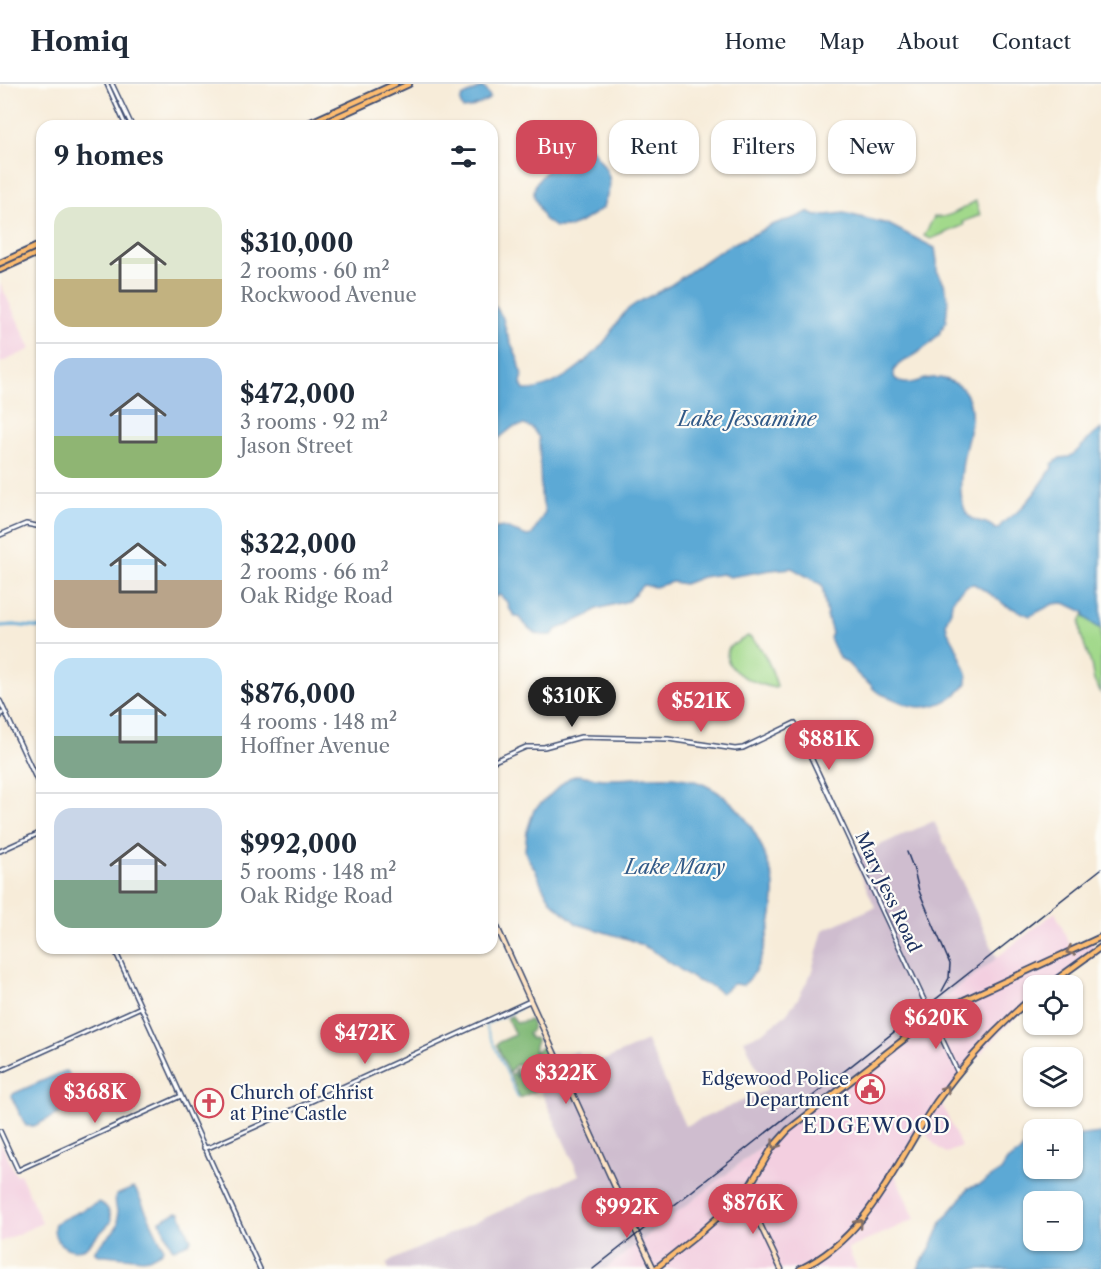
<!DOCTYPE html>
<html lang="en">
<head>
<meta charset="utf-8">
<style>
	:root { --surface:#fff; --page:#f6f6f7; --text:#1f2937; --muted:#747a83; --line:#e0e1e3; --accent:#d1495b }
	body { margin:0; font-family:"Libre Caslon Text",serif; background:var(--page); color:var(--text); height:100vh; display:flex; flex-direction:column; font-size:22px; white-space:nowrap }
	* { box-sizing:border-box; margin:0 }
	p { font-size:20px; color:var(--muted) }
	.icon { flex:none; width:33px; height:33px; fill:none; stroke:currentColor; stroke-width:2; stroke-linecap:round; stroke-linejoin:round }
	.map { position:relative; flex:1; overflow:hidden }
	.side { position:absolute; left:36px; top:36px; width:462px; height:834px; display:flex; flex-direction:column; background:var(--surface); border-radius:18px; box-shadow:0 2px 4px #0004 }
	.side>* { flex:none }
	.hud { position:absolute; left:516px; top:36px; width:495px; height:54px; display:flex; gap:12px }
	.controls { position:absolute; left:1023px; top:891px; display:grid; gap:12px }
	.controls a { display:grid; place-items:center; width:60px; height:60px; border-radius:12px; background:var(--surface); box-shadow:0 2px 4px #0004; font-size:30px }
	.price { position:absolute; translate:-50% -51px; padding:0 14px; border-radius:21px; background:var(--accent); color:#fff; font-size:20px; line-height:39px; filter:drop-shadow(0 2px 3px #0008) }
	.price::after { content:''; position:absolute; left:50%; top:36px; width:18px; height:14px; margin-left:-9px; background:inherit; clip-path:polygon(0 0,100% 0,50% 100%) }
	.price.selected { background:#222; color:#fff }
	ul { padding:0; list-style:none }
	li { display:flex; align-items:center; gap:18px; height:150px; padding:0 18px }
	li+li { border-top:2px solid var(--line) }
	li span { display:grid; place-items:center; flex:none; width:168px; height:120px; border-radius:18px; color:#555 }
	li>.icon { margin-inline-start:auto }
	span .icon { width:72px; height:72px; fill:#fffc; stroke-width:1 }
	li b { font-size:26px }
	h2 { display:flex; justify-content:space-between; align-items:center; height:72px; padding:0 18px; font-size:26px }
	.tag { padding:0 21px; border-radius:18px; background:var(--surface); box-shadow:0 2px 4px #0004; font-size:21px; line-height:54px }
	.tag.selected { background:var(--accent); color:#fff }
	header { display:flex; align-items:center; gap:36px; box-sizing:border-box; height:84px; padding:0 30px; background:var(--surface); border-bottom:2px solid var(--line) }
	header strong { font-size:28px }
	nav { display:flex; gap:33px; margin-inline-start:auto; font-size:21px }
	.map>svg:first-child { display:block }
	.built { fill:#f3cfe0 }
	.industrial { fill:#cfbdcf }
	.green { fill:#a2d98b; stroke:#5e8474; stroke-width:1.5 }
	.forest { fill:#81b977; stroke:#4e746a; stroke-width:1.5 }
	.water { fill:#5ca9d5; stroke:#3c6c9a; stroke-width:1.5; fill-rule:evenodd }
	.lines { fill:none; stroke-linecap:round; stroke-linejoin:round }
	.stream { stroke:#5ca9d5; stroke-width:1.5 }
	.canal { stroke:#5ca9d5; stroke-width:3 }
	.tertiary-casing { stroke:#3c4b70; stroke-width:6 }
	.secondary-casing { stroke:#3c4b70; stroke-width:7 }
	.primary-casing { stroke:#3c4b70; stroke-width:8 }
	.tertiary { stroke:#fff; stroke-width:3 }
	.secondary { stroke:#fee4c5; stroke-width:4 }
	.primary { stroke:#fdbc6f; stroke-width:4.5 }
	.rail { stroke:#1b2f5e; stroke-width:1.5 }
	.oneway { stroke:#816e66 }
	.labels { text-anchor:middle; stroke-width:4.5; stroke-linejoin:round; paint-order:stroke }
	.street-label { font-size:18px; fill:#1b2f5e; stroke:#fdfcf7 }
	.poi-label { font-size:18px; fill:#1b2f5e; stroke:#fdfcf7; text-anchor:end }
	.water-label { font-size:20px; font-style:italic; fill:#325a88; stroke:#fdfcf7 }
	.quarter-label { font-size:21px; letter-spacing:1.5px; fill:#1b2f5e; stroke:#fdfcf7 }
</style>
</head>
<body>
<header>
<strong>Homiq</strong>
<nav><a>Home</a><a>Map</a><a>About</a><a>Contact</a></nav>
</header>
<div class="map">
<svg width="1101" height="1185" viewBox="0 0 1101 1185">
	<rect width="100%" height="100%" fill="#fdfcf7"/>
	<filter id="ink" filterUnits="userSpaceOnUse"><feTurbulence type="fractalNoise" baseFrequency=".0167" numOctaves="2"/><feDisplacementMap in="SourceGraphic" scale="12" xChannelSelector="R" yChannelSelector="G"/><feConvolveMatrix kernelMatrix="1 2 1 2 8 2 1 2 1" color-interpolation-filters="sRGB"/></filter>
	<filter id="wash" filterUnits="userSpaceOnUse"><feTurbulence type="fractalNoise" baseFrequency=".008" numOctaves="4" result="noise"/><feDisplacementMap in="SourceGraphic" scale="24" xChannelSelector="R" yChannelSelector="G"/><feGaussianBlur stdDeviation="1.35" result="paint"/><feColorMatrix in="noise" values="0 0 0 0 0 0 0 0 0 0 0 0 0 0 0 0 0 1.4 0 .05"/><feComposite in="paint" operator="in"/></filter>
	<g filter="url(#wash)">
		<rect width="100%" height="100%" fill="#f7ecd9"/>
		<path class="built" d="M0 199 31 265 0 279Z
			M1055 828 1071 863 1090 855 1097 869 1053 901 1034 902 1033 917 1000 948 958 995 941 1018 961 1063 946 1069 936 1062 923 1046 895 1091 915 1135 848 1165 857 1185H605L784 1045 931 934 928 927Z
			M0 1057 16 1091 20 1090 42 1139 0 1158Z"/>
		<path class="industrial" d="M934 737 997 874 928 926 931 933 784 1045 605 1185H389L386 1179 579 1091 540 1005 570 991 562 973 577 967 586 984 647 957 685 1042 767 1006 744 956 761 949 778 937 785 931 797 916 811 890 823 846 875 823 853 773Z"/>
		<path class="green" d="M976 117 980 131 963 138 964 141 931 155 924 152 934 133C949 135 962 124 976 117Z
			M1084 529C1087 536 1094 541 1101 545V609L1094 597 1091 580 1081 551 1080 539Z
			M748 552C764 562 772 585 777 602L775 604C757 600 718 588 729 563Z"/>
		<path class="forest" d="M512 932 516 939 530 936C534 942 533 946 528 950L531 955 534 954 537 957C533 964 535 967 534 974 534 979 530 982 528 986H524L520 980C514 980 512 985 509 989L497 961 499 958 515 951 507 934Z
			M544 962 560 995 520 1014 510 990H513L515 985H517L515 992 517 994V990L522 987 521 996 525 1000H528L532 1005H534L536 990 540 988 544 981 543 979H539L535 972 536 967Z"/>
		<path class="water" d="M482 3 486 6 490 13 488 16 470 24 463 25 460 18 462 13Z
			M582 63 592 65C600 78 613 89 609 105 608 112 604 117 603 124L583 137 570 143H555L544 135 534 112V106L536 99 561 70Z
			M807 128 816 132 844 129 888 140 935 164 937 177V187L944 199 948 215 946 237 939 250 930 260 910 274 899 280 894 286V293C904 306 919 295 932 294 939 293 945 295 950 297 955 299 959 301 962 304 979 323 968 351 964 371 961 389 958 409 965 426 972 442 986 434 995 445H998C1003 437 1009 434 1016 429 1028 419 1043 398 1052 384V380L1060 374 1069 373 1076 368 1090 354 1101 345V545L1093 540 1085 533 1084 528 1067 520 1062 519 1053 520 1030 532 1005 521 992 511 974 500 968 501 958 509 952 518 951 526 946 538 947 546 955 560 967 589V599C955 616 932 626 912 622 904 620 896 616 889 613 881 610 874 608 870 600 856 594 852 578 839 574L830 554 832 549 827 532 822 501 792 484 771 486 730 493 722 490 702 493 684 500 672 498 655 503 643 501 628 517 597 525 587 532 556 546 552 551C533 553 529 545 518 532H515L508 523 509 520 500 511 492 514V445L503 443 527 452 532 451 545 428 541 412 539 354 532 344 524 341 513 343 492 360V221L496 223 503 234 506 247 519 278 522 293 521 300 524 306C553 307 588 278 605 257 612 248 618 236 626 227 636 217 653 211 666 204 685 192 703 177 723 165 736 157 751 153 764 145 777 136 794 137 807 128Z
			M578 691C589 692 599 696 610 695 641 695 676 687 705 701 737 716 756 744 767 777 770 785 774 794 774 803 775 822 771 839 766 857 762 872 756 892 743 901 740 901 738 900 735 900 730 899 726 907 721 909L711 902 697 897 650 865 631 856 577 840 552 818 542 802 536 787 527 773 525 766 527 747 534 726 564 698 569 694Z
			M65 987 68 988 81 1018 78 1020 34 1042H26L11 1012 15 1009Z
			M1101 1049V1185H918L921 1178 928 1169 943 1136 960 1116 968 1104 979 1101 1001 1087 1007 1077 1019 1069 1031 1056 1033 1055 1034 1084H1072L1073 1052ZM1034 1118H1072V1156H1034Z
			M133 1104 136 1106 163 1163 162 1167 149 1174 143 1175 105 1171H99L95 1169V1166C101 1158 116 1148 118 1140 120 1130 113 1121 116 1111Z
			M99 1118C108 1122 111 1129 111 1138L85 1164C68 1171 50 1157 55 1139Z
			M177 1128 180 1129 191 1156 188 1159 174 1165 172 1164 160 1137Z"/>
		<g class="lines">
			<path class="stream" d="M518 1014 485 941 519 925"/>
			<path class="canal" d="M0 542 14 541 42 544"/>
		</g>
	</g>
	<g filter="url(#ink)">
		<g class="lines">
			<g class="tertiary-casing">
				<path id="tertiary" d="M107 0 126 42
					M112 0 132 42
					M0 451 26 440 42 443
					M0 617 42 707
					M0 633 2 629
					M492 678 526 663H544L581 653 668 655 735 665 743 664 795 639 958 989
					M0 767 42 748
					M114 864 260 1185
					M0 987 141 923
					M0 1047 18 1086 181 1012
					M204 1064 210 1063 255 1043 530 917"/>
			</g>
			<g class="secondary-casing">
				<path id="secondary" d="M492 832 621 1116 654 1185
					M745 1109 781 1185"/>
			</g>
			<g class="primary-casing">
				<path id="primary" d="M302 42 395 0
					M317 42 409 0
					M0 179 42 160
					M0 186 42 167
					M1047 902 1101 863
					M655 1185 700 1149 741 1113 746 1108 772 1064 788 1046 921 942 943 928 964 916 1101 853
					M800 1185C870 1152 896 1077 937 1017 964 979 995 946 1029 916"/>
			</g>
			<use href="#tertiary" class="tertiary"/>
			<use href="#secondary" class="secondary"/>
			<use href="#primary" class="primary"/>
			<path class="rail" d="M907 768 914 786 919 807 950 880 949 894 942 907
				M593 1185 1101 785"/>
		</g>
		<defs><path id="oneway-chevron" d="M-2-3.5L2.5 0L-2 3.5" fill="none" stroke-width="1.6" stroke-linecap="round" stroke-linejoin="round" transform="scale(1.5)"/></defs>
		<g class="oneway">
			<use href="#oneway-chevron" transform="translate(1070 867) rotate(156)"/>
			<use href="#oneway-chevron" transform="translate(946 1005) rotate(-54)"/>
			<use href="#oneway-chevron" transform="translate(775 1061) rotate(126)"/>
			<use href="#oneway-chevron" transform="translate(859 1139) rotate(-50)"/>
		</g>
	</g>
	<defs>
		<g id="civic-ring" transform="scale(1.5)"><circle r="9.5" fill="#fdfcf7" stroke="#d1495b" stroke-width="1.5"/><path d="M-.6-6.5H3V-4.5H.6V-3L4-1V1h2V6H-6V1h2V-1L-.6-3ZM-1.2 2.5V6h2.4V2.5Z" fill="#d1495b"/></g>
		<g id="church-ring" transform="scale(1.5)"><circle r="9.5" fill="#fdfcf7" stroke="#d1495b" stroke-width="1.5"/><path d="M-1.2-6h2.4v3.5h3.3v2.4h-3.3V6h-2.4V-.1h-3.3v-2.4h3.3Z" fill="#d1495b"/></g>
	</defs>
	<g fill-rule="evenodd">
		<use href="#civic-ring" x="870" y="1005"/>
		<use href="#church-ring" x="209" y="1019"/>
	</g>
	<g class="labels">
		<g class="street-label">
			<text transform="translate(888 808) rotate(65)" y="6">Mary Jess Road</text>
		</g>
		<g class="poi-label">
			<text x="849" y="1001">Edgewood Police<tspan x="849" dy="21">Department</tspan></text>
			<text x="230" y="1015" text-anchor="start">Church of Christ<tspan x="230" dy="21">at Pine Castle</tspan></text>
		</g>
		<g class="water-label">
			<text x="747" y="342">Lake Jessamine</text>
			<text x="675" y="790">Lake Mary</text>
		</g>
		<g class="quarter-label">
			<text x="877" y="1049">EDGEWOOD</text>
		</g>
	</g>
</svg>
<div class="controls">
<a><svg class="icon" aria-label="locate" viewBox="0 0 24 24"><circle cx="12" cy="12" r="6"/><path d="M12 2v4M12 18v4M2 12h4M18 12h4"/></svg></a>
<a><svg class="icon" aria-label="layers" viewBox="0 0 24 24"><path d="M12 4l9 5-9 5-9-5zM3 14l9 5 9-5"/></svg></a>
<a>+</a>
<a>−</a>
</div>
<b class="price selected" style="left:572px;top:644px">$310K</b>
<b class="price" style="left:701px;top:649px">$521K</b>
<b class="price" style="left:829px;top:687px">$881K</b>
<b class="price" style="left:936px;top:966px">$620K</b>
<b class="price" style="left:365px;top:981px">$472K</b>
<b class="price" style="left:566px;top:1021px">$322K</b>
<b class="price" style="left:95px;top:1040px">$368K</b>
<b class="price" style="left:753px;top:1151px">$876K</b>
<b class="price" style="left:627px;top:1155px">$992K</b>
<div class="hud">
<a class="tag selected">Buy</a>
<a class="tag">Rent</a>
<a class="tag">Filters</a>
<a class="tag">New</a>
</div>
<section class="side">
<h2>9 homes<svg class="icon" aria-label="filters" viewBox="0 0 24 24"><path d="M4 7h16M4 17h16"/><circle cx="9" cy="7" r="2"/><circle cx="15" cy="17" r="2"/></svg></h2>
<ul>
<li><span style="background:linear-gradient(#dfe7d0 60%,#c2b280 0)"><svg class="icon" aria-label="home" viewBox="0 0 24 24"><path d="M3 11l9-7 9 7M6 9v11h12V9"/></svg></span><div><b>$310,000</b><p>2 rooms · 60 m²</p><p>Rockwood Avenue</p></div></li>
<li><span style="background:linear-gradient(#a9c7e8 65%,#8fb573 0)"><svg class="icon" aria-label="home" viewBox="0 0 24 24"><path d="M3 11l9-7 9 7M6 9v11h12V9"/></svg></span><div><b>$472,000</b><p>3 rooms · 92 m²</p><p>Jason Street</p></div></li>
<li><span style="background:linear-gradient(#bfe0f5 60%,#b9a48a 0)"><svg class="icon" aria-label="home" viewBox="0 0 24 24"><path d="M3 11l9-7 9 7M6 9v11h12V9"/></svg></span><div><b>$322,000</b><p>2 rooms · 66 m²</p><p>Oak Ridge Road</p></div></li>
<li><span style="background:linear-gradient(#bfe0f5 65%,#7fa58c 0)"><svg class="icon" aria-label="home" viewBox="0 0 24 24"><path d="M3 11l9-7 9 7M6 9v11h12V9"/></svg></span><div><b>$876,000</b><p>4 rooms · 148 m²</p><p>Hoffner Avenue</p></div></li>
<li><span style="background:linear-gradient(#c9d6e8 60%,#7fa58c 0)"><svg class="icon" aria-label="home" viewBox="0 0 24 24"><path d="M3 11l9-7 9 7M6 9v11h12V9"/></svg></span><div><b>$992,000</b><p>5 rooms · 148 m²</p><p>Oak Ridge Road</p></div></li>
</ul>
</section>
</div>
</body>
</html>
